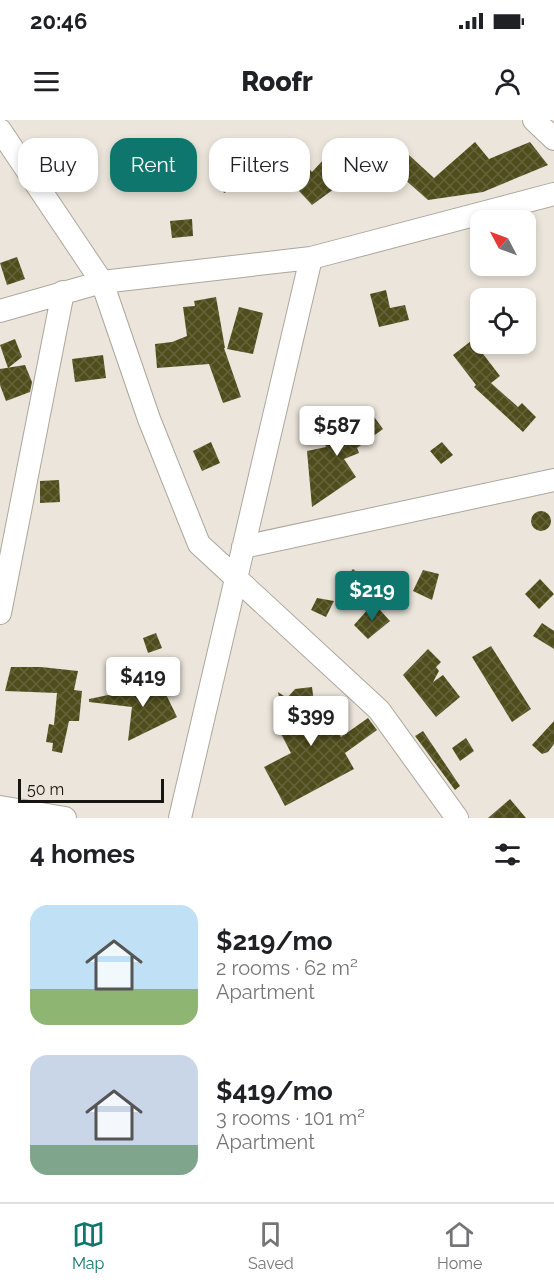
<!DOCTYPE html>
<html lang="en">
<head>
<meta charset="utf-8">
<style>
	:root { --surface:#fff; --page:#f2f2f2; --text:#202124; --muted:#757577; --line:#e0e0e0; --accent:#0f766e }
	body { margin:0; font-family:Raleway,sans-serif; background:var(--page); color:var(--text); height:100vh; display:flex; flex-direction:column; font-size:22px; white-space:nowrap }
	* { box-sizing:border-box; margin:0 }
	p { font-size:20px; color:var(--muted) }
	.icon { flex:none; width:33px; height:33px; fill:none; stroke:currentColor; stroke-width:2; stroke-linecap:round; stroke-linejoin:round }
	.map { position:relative; height:698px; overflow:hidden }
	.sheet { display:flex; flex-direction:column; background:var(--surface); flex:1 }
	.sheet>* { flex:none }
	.guide { position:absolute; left:18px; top:18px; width:519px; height:54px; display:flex; gap:12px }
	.needle { width:39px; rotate:311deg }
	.tools { position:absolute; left:470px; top:90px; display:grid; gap:12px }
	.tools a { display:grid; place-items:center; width:66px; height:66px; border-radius:12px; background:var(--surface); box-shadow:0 3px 9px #0003; font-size:30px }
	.scale { position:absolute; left:18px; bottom:15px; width:146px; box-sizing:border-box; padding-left:6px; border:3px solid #171512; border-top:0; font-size:16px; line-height:21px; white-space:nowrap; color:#171512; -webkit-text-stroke:4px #ebe5db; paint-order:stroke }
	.price { position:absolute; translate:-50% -51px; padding:0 14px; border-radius:6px; background:#fff; color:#222; font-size:20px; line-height:39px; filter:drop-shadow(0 2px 3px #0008) }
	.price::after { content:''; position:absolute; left:50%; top:36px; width:18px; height:14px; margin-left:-9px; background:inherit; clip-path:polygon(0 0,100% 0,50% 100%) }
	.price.current { background:var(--accent); color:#fff }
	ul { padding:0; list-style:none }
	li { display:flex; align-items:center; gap:18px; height:150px; padding:0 30px }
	li span { display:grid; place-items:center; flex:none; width:168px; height:120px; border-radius:18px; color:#555 }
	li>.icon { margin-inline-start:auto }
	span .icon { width:72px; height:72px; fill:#fffc; stroke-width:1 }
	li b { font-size:26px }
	h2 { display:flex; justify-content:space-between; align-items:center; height:72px; padding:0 30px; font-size:26px }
	.pill { padding:0 21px; border-radius:18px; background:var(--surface); box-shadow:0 3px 9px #0003; font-size:21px; line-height:54px }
	.pill.current { background:var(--accent); color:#fff }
	.status { display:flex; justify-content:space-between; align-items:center; height:42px; padding:0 30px; background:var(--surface); direction:ltr }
	.status svg { height:16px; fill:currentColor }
	header { display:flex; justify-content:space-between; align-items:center; height:78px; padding:0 30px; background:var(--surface); font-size:27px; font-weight:800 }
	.menu { display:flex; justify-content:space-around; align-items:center; height:84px; border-top:2px solid var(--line); background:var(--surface); font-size:16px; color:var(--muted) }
	.menu a { display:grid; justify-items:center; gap:3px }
	.menu .current { color:var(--accent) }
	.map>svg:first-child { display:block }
	.building { fill:url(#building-cross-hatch) }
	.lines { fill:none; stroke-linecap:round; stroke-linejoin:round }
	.street-casing { stroke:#ada69d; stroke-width:24 }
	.street { stroke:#fff; stroke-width:22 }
</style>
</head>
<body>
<div class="status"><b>20:46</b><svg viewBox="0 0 49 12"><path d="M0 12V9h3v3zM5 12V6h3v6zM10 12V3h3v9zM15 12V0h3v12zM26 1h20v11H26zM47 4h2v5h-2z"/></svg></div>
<header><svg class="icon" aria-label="menu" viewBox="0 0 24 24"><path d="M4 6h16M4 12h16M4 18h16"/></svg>Roofr<svg class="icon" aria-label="person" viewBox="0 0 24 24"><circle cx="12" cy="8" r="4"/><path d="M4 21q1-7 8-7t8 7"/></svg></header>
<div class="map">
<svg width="554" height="698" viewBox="0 0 554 698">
	<defs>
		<pattern id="building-cross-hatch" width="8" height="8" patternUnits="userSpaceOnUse" patternTransform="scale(1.5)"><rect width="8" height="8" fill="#504d1c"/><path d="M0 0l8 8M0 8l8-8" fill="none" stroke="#65633b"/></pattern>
	</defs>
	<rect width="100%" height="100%" fill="#ebe5db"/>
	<path class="building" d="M475 22 489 39 530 22 548 45 483 72 428 80 384 41 398 25 434 58Z
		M338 24 351 36 366 55 354 65 349 58 312 85 275 45 292 30 312 52Z
		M240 48 246 63 224 73 217 59Z
		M192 99 193 116 172 118 170 101Z
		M17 137 25 159 7 165 0 143Z
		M386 170 390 188 405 185 409 200 379 207 370 174Z
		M216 177 225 228H224L241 277 223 283 209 244 157 248 155 224 172 222 187 216 183 187 195 186 194 181Z
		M239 187 263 193 253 234 227 229Z
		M480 214V230L500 256 491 263 518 287 522 283 536 297 523 312 474 267 476 265 453 235Z
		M15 219 22 237 8 248 0 225Z
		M103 235 106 258 75 262 72 239Z
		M25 245 32 262 30 272 6 281 0 265V249Z
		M372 294 383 309 357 328 359 333 344 339 356 357 312 387 307 331 326 327 320 312 344 300 349 311Z
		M211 322 220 343 202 351 193 331Z
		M442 322 453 335 441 344 430 331Z
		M59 360 60 382 40 383V361Z
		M531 401a10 10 0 1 1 20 0a10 10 0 1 1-20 0Z
		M353 449 365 459 354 471 343 461Z
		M423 450 439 454 432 480 413 471Z
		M540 459 554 474 539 489 525 474Z
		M317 478 334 481 326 497 311 490Z
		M369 488 380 490 390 501 368 519 354 505Z
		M542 503 554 511V529L533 516Z
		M156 513 162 528 148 533 143 518Z
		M491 526 531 589 512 602 472 537Z
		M428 529 441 542 436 547 439 551 433 562 443 555 460 577 436 597 403 555Z
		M11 547H41L78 551 74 570 82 571 79 601H69L62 633 52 631 53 623 46 622 49 604 54 605 57 573 5 571Z
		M161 564 177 597 128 621 132 587 89 582V579Z
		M312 567 315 590 324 586 341 617 368 598 377 610 345 633 354 649 285 686 264 647 291 633 279 610 284 607 278 572 287 578 295 569Z
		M554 601V624L548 632 542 634 532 625Z
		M423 611 460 666 455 670 415 616Z
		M466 618 474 631 460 641 452 628Z
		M510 679 526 698H488Z"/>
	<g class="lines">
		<g class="street-casing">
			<path id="street" d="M534 0 554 19
				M0 10 102 162 149 299 199 424 379 590 457 698
				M0 191 102 162 311 138 554 74
				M243 427 554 360
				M0 493 63 172
				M0 687 65 698
				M180 698 311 138"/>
		</g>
		<use href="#street" class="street"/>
	</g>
</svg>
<div class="tools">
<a><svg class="needle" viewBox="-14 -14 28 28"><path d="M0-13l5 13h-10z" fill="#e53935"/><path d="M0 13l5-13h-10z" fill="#757577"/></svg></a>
<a><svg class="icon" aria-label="locate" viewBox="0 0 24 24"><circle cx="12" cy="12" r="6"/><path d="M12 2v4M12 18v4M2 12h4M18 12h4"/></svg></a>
</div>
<div class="scale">50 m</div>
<b class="price" style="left:337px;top:337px">$587</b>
<b class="price current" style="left:372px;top:502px">$219</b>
<b class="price" style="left:143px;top:588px">$419</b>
<b class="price" style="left:311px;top:627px">$399</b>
<div class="guide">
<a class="pill">Buy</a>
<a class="pill current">Rent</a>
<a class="pill">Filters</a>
<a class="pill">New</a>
</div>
</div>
<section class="sheet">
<h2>4 homes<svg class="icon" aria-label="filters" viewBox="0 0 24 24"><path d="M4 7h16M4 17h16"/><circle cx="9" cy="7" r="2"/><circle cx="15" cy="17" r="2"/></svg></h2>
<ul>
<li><span style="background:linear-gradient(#bfe0f5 70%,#8fb573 0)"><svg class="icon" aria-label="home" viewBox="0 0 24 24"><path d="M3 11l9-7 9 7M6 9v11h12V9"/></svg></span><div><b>$219/mo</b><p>2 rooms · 62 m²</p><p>Apartment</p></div></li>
<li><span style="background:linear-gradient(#c9d6e8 75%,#7fa58c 0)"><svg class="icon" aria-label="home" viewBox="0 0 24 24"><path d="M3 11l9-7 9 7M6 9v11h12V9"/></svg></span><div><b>$419/mo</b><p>3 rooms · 101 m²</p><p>Apartment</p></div></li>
</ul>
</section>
<nav class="menu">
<a class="current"><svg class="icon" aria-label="map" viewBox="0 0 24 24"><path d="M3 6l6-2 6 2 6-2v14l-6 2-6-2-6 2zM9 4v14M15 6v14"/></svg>Map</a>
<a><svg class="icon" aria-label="saved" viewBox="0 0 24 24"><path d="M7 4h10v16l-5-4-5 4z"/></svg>Saved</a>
<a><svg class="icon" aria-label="home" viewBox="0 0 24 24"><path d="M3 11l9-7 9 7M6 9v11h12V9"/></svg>Home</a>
</nav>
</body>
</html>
